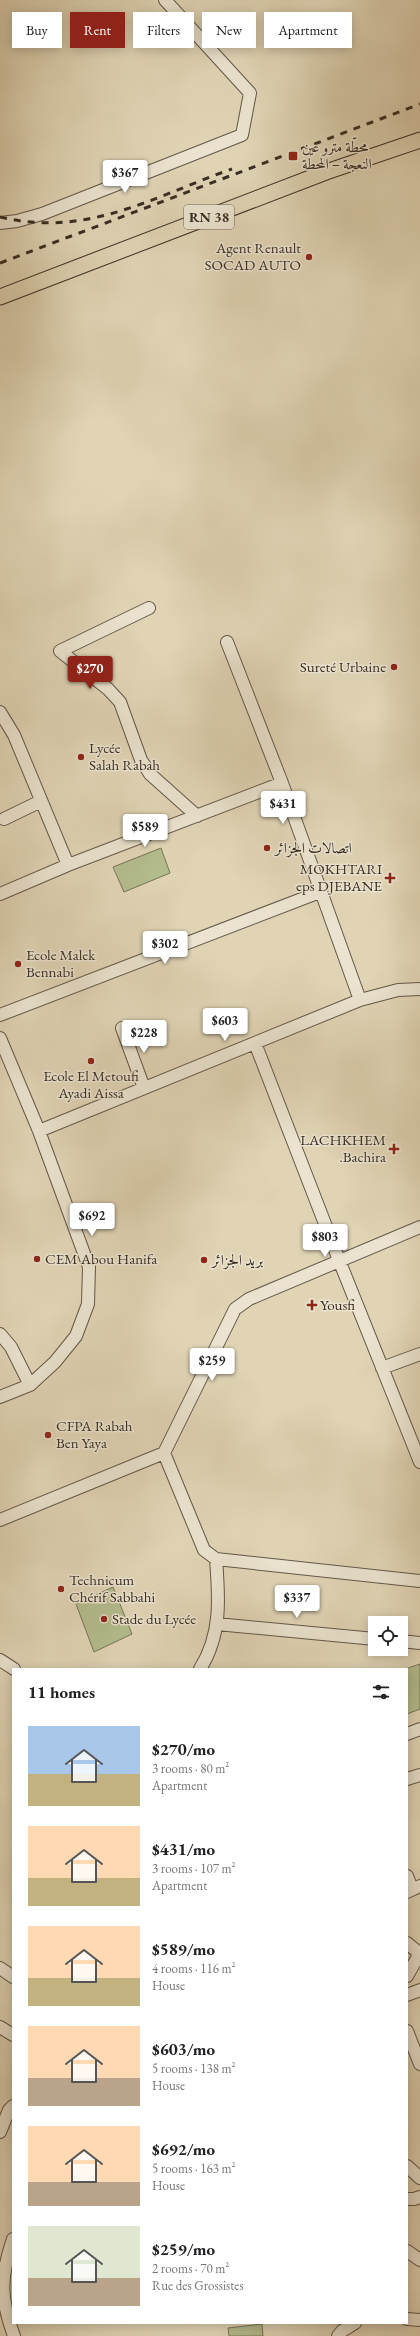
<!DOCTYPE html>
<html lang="en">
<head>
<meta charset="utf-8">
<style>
	:root { --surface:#fff; --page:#f6f6f6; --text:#202124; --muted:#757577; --accent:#8f2418 }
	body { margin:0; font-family:"EB Garamond",Amiri,serif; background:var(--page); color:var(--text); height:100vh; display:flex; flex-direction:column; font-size:15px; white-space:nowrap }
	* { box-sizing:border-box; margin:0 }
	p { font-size:13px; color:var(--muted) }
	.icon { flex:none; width:22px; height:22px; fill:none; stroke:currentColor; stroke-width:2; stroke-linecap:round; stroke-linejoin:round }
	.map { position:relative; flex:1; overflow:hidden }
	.details { position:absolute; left:12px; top:1668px; width:396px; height:656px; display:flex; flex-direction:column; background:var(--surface); border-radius:0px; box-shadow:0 2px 10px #0003 }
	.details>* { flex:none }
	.top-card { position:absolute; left:12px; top:12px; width:396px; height:36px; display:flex; gap:8px }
	.buttons { position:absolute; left:368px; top:1616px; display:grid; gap:8px }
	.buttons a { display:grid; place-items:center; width:40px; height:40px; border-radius:0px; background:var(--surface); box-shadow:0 2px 10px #0003; font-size:20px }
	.price { position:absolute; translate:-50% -34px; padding:0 9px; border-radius:4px; background:#fff; color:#222; font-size:13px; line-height:26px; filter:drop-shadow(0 1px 2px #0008) }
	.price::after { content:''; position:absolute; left:50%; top:24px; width:12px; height:9px; margin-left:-6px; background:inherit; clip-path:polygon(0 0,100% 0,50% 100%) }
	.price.selected { background:var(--accent); color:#fff }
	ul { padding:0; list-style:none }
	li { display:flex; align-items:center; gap:12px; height:100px; padding:0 16px }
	li span { display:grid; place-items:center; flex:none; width:112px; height:80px; border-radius:0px; color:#555 }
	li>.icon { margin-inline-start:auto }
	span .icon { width:48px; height:48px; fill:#fffc; stroke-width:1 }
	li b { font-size:17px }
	h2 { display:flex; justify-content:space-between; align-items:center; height:48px; padding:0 16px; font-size:17px }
	.tag { padding:0 14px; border-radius:0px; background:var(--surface); box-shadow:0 2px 10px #0003; font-size:14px; line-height:36px }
	.tag.selected { background:var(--accent); color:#fff }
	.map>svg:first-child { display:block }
	.green { fill:#b3bc8d; stroke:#767558 }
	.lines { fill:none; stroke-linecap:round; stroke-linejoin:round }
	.minor-casing { stroke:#625848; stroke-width:14 }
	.major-casing { stroke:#382e23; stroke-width:17 }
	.minor { stroke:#ebe3cf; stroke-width:12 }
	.major { stroke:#e0d4b5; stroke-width:15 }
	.rail { stroke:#382e23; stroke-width:3; stroke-dasharray:7 7; stroke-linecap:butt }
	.poi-dot { fill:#8f2418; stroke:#ebe3cf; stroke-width:1.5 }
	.labels { text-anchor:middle; stroke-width:3; stroke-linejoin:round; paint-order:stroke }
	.shield { fill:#ebe3cf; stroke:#6e6457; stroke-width:1 }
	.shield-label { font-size:14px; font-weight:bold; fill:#382e23 }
	.poi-label { font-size:15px; fill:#382e23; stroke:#ebe3cf; text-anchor:start }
</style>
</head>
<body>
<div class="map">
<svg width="420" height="2336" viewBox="0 0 420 2336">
	<rect width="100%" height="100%" fill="#e0d4b5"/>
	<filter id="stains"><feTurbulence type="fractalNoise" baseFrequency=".005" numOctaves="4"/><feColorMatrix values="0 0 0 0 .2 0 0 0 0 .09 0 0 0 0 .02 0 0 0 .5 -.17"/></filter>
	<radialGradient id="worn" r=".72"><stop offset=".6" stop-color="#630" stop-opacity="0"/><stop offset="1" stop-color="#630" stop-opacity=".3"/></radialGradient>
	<path class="green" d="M161 848 170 873 124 892 113 867Z
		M113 1587 132 1634 94 1652 76 1604Z
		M420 1664V1709L407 1714V1669H405Z
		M262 2324 263 2336H229L228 2328Z"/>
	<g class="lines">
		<g class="minor-casing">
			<path id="minor" d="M0 223 17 221 42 214 242 135 250 93 165 0
				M149 608 60 651 108 689 120 702 141 760 150 774 197 816
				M227 642 282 783 360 1000
				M0 712 14 735 68 865
				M4 819 41 801
				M0 894 68 865 282 783
				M0 1015 320 892
				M122 1028 144 1088
				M0 1038 39 1131 89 1267 88 1304 76 1336 55 1362 30 1385 0 1397
				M255 1043 339 1260 420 1462
				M39 1131 360 1000 398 990 420 989
				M0 1334 11 1347 30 1385
				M382 1368 420 1354
				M164 1453 204 1550 216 1559 420 1581
				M0 1520 164 1453 235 1309 249 1299 420 1227
				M217 1624 375 1639
				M401 1641 420 1643
				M0 1660 14 1669
				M200 1669C222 1634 219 1598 216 1559
				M407 1734 420 1729
				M407 1779 420 1775
				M407 1876 412 1889
				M407 1892 420 1886
				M407 1943 419 1953
				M0 1968 13 1977
				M407 1976 420 1953
				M407 1995 420 1990
				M0 2027 13 2035
				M407 2031 420 2064
				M0 2132 9 2110 13 2106
				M407 2166 420 2178
				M407 2199H414L420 2197
				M13 2239C0 2277 0 2298 14 2336
				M407 2251 420 2260
				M407 2319 420 2320
				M338 2336 342 2331 355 2323"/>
		</g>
		<g class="major-casing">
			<path id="major" d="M0 297 326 172 420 140"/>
		</g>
		<use href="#minor" class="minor"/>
		<use href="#major" class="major"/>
		<path class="rail" d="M0 217C88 238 152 197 232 169
			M0 263 420 104"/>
	</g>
	<g class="poi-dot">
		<rect x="288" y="151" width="10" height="10" rx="2"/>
		<circle cx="309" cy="257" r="4"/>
		<circle cx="394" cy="667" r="4"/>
		<circle cx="81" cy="757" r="4"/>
		<circle cx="267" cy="848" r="4"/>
		<path d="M388 872h4v4h4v4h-4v4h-4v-4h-4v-4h4z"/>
		<circle cx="18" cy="964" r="4"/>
		<circle cx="91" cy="1061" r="4"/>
		<path d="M392 1143h4v4h4v4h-4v4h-4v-4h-4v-4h4z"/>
		<circle cx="37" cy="1259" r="4"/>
		<circle cx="204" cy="1260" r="4"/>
		<path d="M310 1299h4v4h4v4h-4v4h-4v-4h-4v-4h4z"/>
		<circle cx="48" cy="1435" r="4"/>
		<circle cx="61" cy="1589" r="4"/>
		<circle cx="104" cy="1619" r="4"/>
	</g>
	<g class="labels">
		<rect class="shield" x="184" y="205" width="50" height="24" rx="3"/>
		<g class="shield-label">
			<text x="209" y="222">RN 38</text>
		</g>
		<g class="poi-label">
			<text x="302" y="152">محطّة مترو عين<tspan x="302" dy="17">النعجة – المحطة</tspan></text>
			<text x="301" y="253" text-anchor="end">Agent Renault<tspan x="301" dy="17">SOCAD AUTO</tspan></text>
			<text x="386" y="672" text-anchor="end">Sureté Urbaine</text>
			<text x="89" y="753">Lycée<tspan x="89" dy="17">Salah Rabah</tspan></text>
			<text x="275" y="853">اتصالات الجزائر</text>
			<text x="382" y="874" text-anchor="end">MOKHTARI<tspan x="382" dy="17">eps DJEBANE</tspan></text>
			<text x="26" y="960">Ecole Malek<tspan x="26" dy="17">Bennabi</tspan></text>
			<text x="91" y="1081" text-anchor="middle">Ecole El Metoufi<tspan x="91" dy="17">Ayadi Aissa</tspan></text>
			<text x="386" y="1145" text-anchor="end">LACHKHEM<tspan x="386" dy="17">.Bachira</tspan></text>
			<text x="45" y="1264">CEM Abou Hanifa</text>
			<text x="212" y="1265">بريد الجزائر</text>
			<text x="320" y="1310">Yousfi</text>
			<text x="56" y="1431">CFPA Rabah<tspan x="56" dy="17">Ben Yaya</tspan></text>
			<text x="69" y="1585">Technicum<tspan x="69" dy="17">Chérif Sabbahi</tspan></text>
			<text x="112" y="1624">Stade du Lycée</text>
		</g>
	</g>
	<rect width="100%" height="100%" filter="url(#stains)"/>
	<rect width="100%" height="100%" fill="url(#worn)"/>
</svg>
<div class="buttons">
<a><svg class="icon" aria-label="locate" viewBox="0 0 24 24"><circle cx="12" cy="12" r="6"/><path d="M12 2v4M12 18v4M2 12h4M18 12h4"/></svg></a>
</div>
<b class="price" style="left:125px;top:194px">$367</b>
<b class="price selected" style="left:90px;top:690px">$270</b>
<b class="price" style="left:283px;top:825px">$431</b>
<b class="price" style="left:145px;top:848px">$589</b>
<b class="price" style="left:165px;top:965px">$302</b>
<b class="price" style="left:225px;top:1042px">$603</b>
<b class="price" style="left:144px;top:1054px">$228</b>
<b class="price" style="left:92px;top:1237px">$692</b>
<b class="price" style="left:325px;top:1258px">$803</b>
<b class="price" style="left:212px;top:1382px">$259</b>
<b class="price" style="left:297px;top:1619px">$337</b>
<div class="top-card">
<a class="tag">Buy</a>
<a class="tag selected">Rent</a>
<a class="tag">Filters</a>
<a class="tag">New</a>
<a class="tag">Apartment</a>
</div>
<section class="details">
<h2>11 homes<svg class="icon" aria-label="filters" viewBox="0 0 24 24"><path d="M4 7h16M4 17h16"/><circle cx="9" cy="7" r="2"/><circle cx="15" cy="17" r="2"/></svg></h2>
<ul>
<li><span style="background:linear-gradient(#a9c7e8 60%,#c2b280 0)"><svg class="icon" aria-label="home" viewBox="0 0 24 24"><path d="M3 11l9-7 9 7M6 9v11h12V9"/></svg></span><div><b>$270/mo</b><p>3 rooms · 80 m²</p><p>Apartment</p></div></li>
<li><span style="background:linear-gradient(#ffd9b3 65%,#c2b280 0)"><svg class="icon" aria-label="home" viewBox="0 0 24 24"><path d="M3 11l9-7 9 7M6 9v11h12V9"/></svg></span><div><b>$431/mo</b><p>3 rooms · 107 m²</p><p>Apartment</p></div></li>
<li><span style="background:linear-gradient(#ffd9b3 65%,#c2b280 0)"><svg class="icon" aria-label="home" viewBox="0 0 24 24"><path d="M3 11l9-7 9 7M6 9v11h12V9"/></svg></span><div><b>$589/mo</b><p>4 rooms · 116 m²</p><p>House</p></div></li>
<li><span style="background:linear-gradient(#ffd9b3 65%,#b9a48a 0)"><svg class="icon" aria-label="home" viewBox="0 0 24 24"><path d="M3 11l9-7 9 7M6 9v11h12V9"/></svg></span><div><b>$603/mo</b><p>5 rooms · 138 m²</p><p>House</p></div></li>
<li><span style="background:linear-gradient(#ffd9b3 70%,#b9a48a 0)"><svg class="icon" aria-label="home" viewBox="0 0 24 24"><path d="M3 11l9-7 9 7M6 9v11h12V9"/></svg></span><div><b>$692/mo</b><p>5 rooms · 163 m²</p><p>House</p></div></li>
<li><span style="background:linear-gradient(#dfe7d0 65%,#b9a48a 0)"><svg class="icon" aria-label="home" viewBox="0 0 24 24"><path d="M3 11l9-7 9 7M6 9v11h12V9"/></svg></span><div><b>$259/mo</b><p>2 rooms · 70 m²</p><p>Rue des Grossistes</p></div></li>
</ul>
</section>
</div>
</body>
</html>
